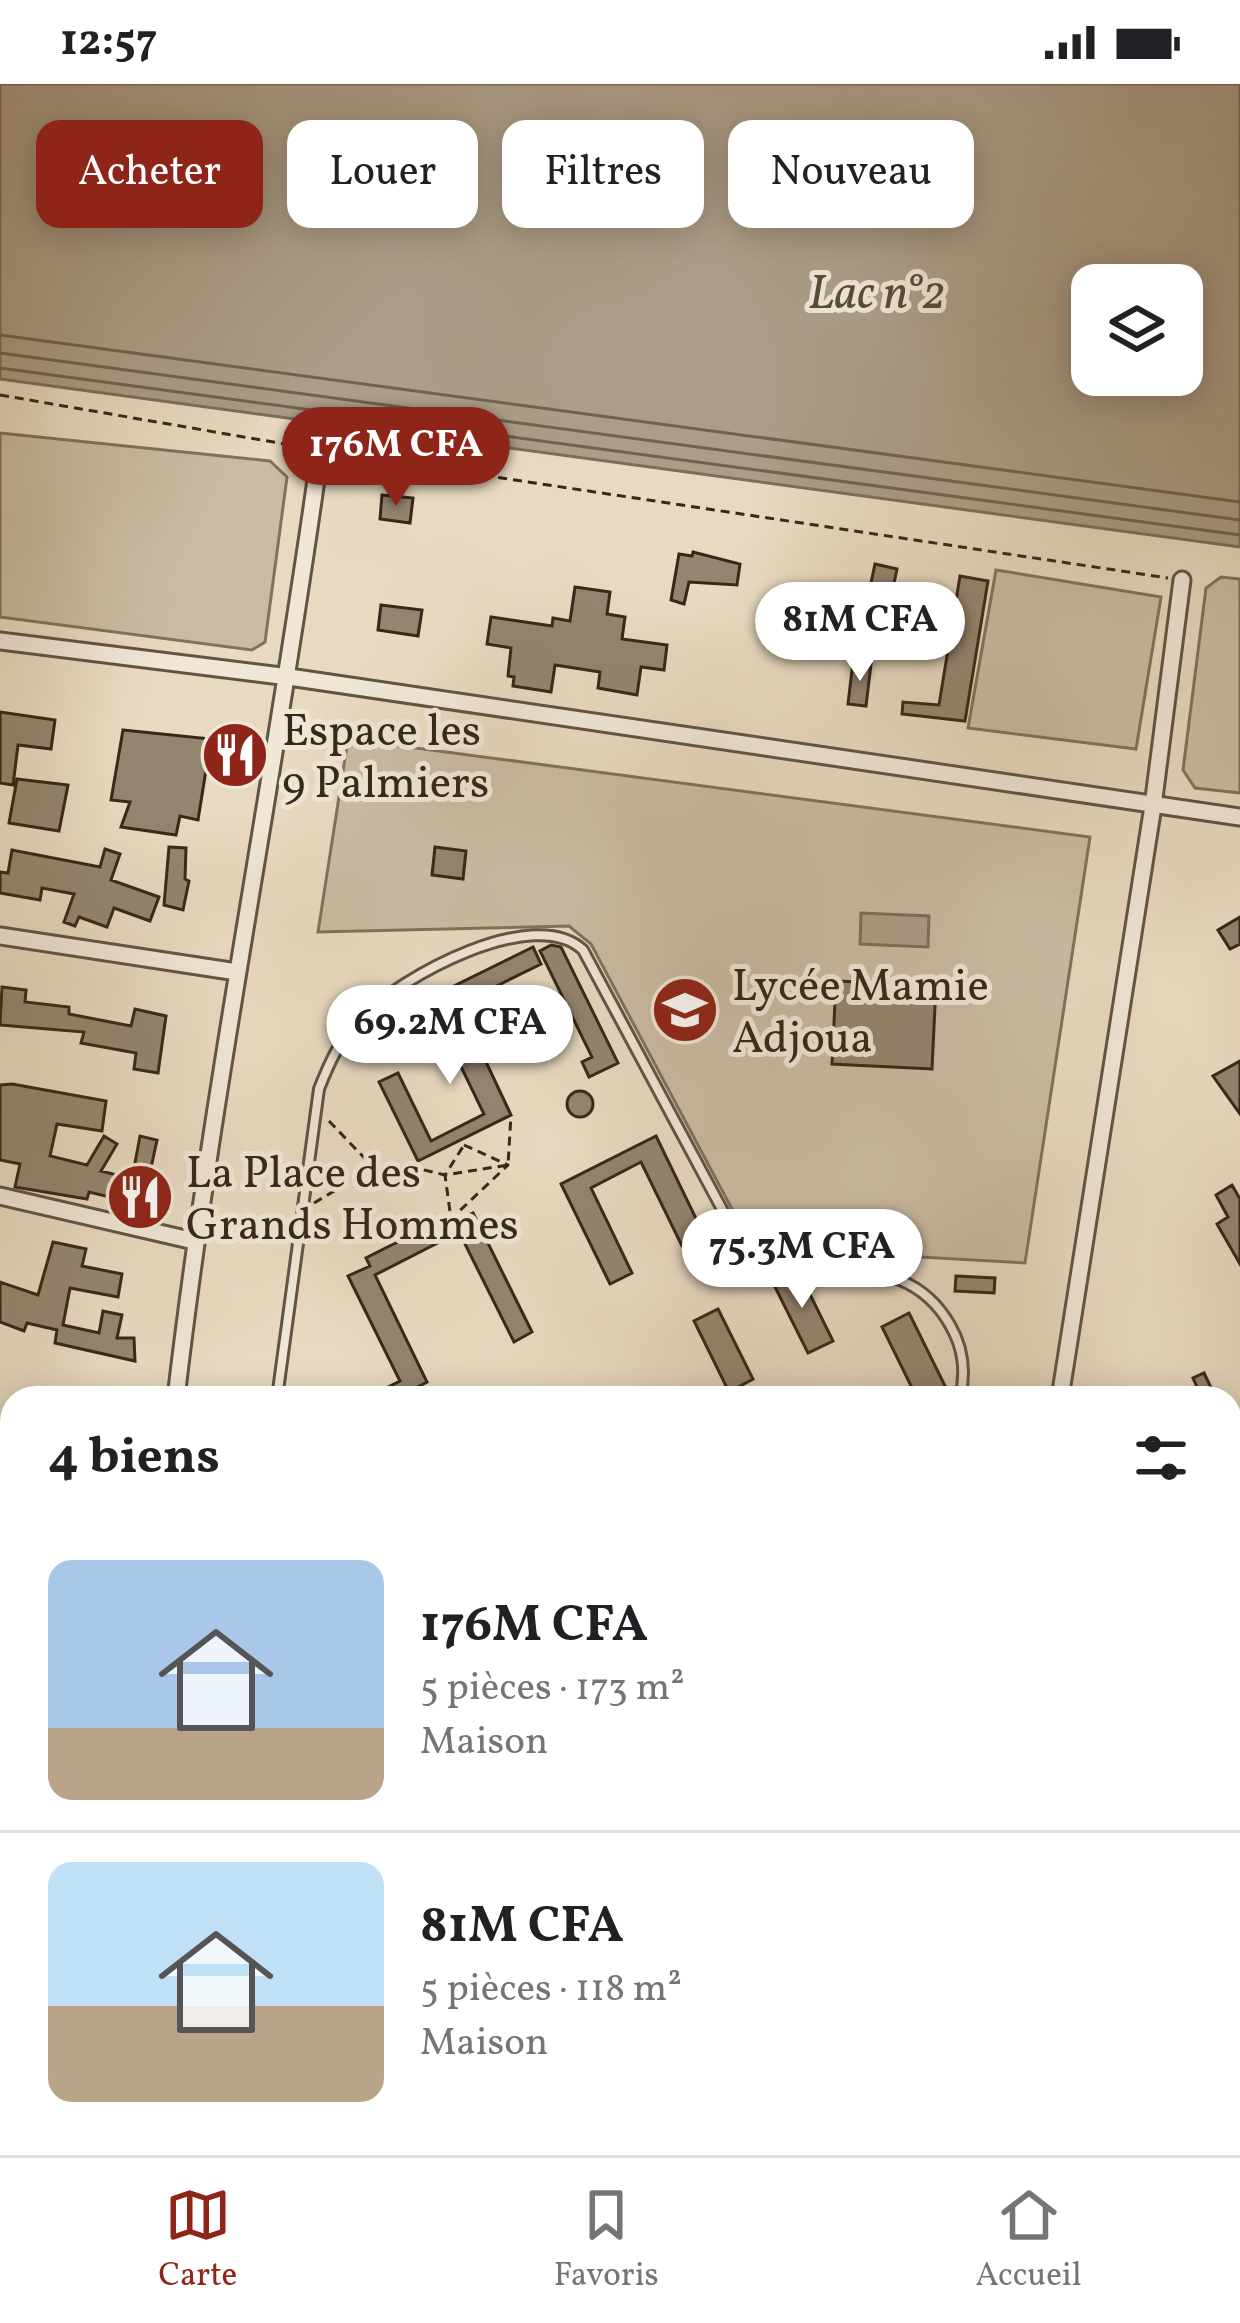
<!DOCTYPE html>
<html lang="fr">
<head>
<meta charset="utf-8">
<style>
	:root { --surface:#fff; --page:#f2f2f2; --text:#202124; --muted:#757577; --line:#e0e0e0; --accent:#8f2418 }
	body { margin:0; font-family:Vollkorn,serif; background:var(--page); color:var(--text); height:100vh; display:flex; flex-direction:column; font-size:45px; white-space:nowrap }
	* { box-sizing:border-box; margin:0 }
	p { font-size:39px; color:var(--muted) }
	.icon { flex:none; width:66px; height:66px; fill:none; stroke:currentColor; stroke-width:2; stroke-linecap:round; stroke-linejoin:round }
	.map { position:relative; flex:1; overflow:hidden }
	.sheet { position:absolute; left:0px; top:1302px; width:1242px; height:771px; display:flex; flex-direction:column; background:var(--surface); border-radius:36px 36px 0 0; box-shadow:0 6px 30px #0003 }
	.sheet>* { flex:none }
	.hud { position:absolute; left:36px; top:36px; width:1170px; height:108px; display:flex; gap:24px }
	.fabs { position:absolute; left:1071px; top:180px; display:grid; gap:24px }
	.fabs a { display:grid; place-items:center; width:132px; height:132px; border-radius:24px; background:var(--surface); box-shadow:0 6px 30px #0003; font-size:60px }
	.price { position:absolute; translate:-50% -102px; padding:0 27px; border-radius:42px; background:#fff; color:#222; font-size:39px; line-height:78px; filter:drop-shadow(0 3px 6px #0008) }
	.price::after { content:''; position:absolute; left:50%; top:72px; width:36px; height:27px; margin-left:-18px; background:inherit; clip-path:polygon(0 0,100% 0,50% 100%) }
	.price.selected { background:var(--accent); color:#fff }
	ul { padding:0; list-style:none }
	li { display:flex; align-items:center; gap:36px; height:300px; padding:0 48px }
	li+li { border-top:3px solid var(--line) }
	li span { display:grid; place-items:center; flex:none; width:336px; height:240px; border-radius:24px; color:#555 }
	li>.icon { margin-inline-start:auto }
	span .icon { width:144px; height:144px; fill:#fffc; stroke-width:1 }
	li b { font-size:51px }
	h2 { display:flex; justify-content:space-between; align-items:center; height:144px; padding:0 48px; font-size:51px }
	.chip { padding:0 42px; border-radius:24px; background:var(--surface); box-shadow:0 6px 30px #0003; font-size:42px; line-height:108px }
	.chip.selected { background:var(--accent); color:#fff }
	.status { display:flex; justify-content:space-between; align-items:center; height:84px; padding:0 60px; background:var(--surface); direction:ltr }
	.status svg { height:33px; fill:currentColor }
	.tab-bar { display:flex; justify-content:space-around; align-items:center; height:168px; border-top:3px solid var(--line); background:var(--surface); font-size:33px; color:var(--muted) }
	.tab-bar a { display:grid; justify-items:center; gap:6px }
	.tab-bar .selected { color:var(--accent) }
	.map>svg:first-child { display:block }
	.green { fill:#cabca4; stroke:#80725e; stroke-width:3 }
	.water { fill:#ab9d88; stroke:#7c6e5b; stroke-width:3; fill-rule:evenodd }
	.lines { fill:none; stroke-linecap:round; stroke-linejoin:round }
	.shore { stroke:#706250; stroke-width:3 }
	.building { fill:#938570; stroke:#362818; stroke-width:3 }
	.lane-casing { stroke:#625442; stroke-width:14 }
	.street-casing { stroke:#625442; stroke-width:21 }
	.secondary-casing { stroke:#362818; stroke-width:27 }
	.path { stroke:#362818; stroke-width:3; stroke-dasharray:9 6; stroke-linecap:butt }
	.lane { stroke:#f0e7d7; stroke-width:8 }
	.street { stroke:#f0e7d7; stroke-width:15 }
	.secondary { stroke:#f0e7d7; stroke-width:21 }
	.labels { text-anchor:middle; stroke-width:10; stroke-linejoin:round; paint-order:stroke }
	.poi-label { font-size:45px; fill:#362818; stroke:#f0e7d7; text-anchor:start }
	.water-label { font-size:48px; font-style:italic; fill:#594b3a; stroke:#f0e7d7 }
</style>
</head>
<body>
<div class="status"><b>12:57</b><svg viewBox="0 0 49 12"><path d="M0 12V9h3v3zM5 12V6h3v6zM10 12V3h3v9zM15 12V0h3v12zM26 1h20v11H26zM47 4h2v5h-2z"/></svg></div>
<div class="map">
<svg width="1240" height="2071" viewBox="0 0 1240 2071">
	<rect width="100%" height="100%" fill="#e8dac1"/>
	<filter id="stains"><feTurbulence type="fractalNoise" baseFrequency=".00167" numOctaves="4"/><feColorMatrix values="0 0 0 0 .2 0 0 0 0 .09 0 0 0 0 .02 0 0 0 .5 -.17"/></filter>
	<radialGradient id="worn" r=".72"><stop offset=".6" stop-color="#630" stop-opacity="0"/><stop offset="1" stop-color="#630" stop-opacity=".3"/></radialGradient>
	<path class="green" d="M0 349 270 377 287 393 265 558 252 566 0 533Z
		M996 486 1161 513 1136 665 968 644Z
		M1221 493 1240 495V709L1195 704 1183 686 1206 504Z
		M348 655 1090 753 1025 1179 795 1166 773 1161 732 1125 591 860 569 842 318 848Z
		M1230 1992 1240 1995V2071H1008L1009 2061H1230Z
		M476 2061H900L898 2071H504Z"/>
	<path class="water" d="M0 0H1240V463L0 295ZM1092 201H1182V291H1092Z
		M861 829 929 832 928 863 860 860Z"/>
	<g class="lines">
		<path class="shore" d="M0 251 1240 418
			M0 269 1240 436
			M0 284 1240 451"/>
	</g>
	<path class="building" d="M382 411 413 414 410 439 380 435Z
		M693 468 740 480 737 501 689 498 684 520 671 516 679 470 692 472Z
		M875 480 897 485 891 513 869 508Z
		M960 492 988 497 965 637 902 630 903 618 939 621Z
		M575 503 610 508 607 530 625 533 622 555 667 561 664 586 641 583 637 611 598 604 600 588 555 581 551 608 513 602 514 593 508 592 511 564 487 560 491 533 552 542 553 534 570 537Z
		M381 521 422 526 418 552 378 546Z
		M853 578 871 580 866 622 848 620Z
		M0 628 55 636 51 665 18 661 13 701 0 699Z
		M123 646 211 655 198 736 180 732 176 751 121 743 130 718 111 716Z
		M17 695 68 701 59 747 9 739Z
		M169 763 186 764 185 795 189 797 183 826 164 821Z
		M435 763 466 767 463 795 432 791Z
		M105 765 120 770 111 796 159 813 150 837 114 824 107 843 79 833 75 842 64 838 74 810 42 804 40 816 0 809V788L8 789 12 766 100 783Z
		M1240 833V860L1230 865 1218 846Z
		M551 861 561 863 618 979 589 993 582 978 592 973 540 867Z
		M533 863 541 880 460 920 452 903Z
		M836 897 936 901 932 985 832 980Z
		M2 903 26 906 25 918 69 923V930L131 942 135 925 166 932 158 989 134 985 136 969 81 959 84 948 0 941Z
		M455 912 511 1031 418 1077 379 998 398 989 431 1057 484 1030 432 923Z
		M1240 977V1030L1213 992Z
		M12 1000 106 1017 102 1047 57 1040 50 1072 87 1081 104 1052 117 1060 101 1087 132 1095 140 1052 157 1056 143 1121 89 1108 87 1115 15 1103 20 1080 0 1076V1001Z
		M567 1020a13 13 0 1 1 26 0a13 13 0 1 1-26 0Z
		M656 1052 704 1151 682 1162 641 1078 591 1104 632 1189 610 1200 561 1100Z
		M1232 1101 1240 1115V1180L1217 1140 1228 1133 1216 1111Z
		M473 1129 532 1248 514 1258 454 1138Z
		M445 1134 453 1151 375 1191 427 1298 404 1310 406 1314H366L400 1297 348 1192 370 1182 366 1174Z
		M53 1158 86 1165 82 1182 122 1190 118 1213 70 1204 63 1241 99 1249 103 1227 122 1231 117 1254H134L135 1277 55 1259 57 1246 27 1239 24 1247 0 1238V1198L38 1211Z
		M797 1184 833 1257 808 1269 772 1197Z
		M956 1192 995 1194 994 1209 955 1207Z
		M718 1225 753 1295 729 1308 694 1237Z
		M909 1229 951 1314H917L882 1243Z
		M1204 1289 1216 1314H1202L1193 1294Z"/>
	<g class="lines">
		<g class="lane-casing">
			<path id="lane" d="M277 1314 319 1005C330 977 340 955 361 934 401 892 535 820 583 866L724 1129C739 1146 753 1163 775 1170 840 1192 911 1172 950 1241 964 1265 966 1288 960 1314"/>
		</g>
		<g class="street-casing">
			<path id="street" d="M0 557 289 593 1240 733
				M0 852 237 888
				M0 1112 194 1157
				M176 1314C213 997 277 683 320 367
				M1060 1314 1153 722 1182 496
				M0 1918 12 1922
				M409 2061 437 2071
				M69 2071 70 2061
				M950 2071 951 2061"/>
		</g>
		<g class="secondary-casing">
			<path id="secondary" d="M0 1473 12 1477
				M1230 1902 1240 1906"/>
		</g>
		<path class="path" d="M0 311 302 363
			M335 369 1168 494
			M329 1037 372 1082
			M464 1061 508 1081 451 1135 445 1091Z
			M314 1119 373 1084 408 1082 445 1091 508 1081 511 1031
			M877 1175 881 1169 878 1145
			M517 1314 525 1308
			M998 2061 1026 2071"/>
		<use href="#lane" class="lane"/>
		<use href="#street" class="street"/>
		<use href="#secondary" class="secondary"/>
	</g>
	<defs>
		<g id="restaurant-disc" transform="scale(3.45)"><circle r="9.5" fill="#8f2418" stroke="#f0e7d7"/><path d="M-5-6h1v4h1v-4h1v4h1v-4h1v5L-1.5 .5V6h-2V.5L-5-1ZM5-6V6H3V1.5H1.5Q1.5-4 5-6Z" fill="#fff"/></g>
		<g id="university-disc" transform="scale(3.45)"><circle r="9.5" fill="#8f2418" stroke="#f0e7d7"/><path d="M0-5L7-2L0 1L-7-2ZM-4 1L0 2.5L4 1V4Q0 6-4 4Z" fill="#fff"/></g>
	</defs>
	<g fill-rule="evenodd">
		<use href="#restaurant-disc" x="235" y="671"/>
		<use href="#university-disc" x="685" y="926"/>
		<use href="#restaurant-disc" x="140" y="1113"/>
	</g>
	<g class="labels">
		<g class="poi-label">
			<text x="282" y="661">Espace les<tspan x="282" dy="52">9 Palmiers</tspan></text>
			<text x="732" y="916">Lycée Mamie<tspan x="732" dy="52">Adjoua</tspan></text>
			<text x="186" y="1103">La Place des<tspan x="186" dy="52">Grands Hommes</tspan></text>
		</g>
		<g class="water-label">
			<text x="877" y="224">Lac n°2</text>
		</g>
	</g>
	<rect width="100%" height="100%" filter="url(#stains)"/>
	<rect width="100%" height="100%" fill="url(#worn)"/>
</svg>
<div class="fabs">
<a><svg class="icon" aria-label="layers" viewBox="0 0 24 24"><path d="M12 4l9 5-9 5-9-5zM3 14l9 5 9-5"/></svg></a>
</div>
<b class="price selected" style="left:396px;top:425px">176M CFA</b>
<b class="price" style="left:860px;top:600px">81M CFA</b>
<b class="price" style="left:450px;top:1003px">69.2M CFA</b>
<b class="price" style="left:802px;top:1227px">75.3M CFA</b>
<div class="hud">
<a class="chip selected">Acheter</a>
<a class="chip">Louer</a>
<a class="chip">Filtres</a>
<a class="chip">Nouveau</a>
</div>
<section class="sheet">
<h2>4 biens<svg class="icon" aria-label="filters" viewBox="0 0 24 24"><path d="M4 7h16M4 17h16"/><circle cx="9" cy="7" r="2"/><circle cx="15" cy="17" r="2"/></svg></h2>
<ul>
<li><span style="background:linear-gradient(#a9c7e8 70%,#b9a48a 0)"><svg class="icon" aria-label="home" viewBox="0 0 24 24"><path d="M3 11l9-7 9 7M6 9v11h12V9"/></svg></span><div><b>176M CFA</b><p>5 pièces · 173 m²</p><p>Maison</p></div></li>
<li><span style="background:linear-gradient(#bfe0f5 60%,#b9a48a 0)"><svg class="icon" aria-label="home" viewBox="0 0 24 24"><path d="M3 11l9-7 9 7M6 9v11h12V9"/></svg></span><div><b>81M CFA</b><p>5 pièces · 118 m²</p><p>Maison</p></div></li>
</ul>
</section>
</div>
<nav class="tab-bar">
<a class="selected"><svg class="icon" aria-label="map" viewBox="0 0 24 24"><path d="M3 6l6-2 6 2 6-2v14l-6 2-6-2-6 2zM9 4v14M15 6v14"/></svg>Carte</a>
<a><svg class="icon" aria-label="saved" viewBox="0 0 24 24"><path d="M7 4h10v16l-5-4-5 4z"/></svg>Favoris</a>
<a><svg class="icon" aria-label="home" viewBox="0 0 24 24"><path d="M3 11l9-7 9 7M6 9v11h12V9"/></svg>Accueil</a>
</nav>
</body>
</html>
